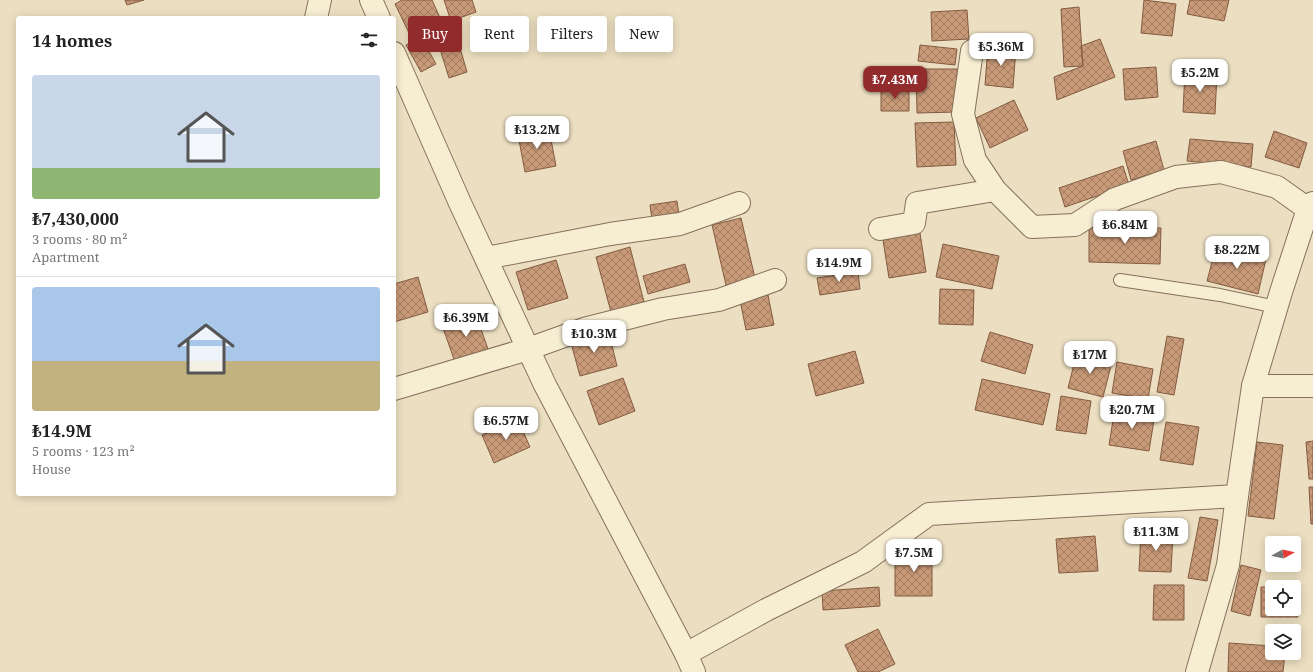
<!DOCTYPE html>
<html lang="en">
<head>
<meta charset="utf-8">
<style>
	:root { --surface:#fff; --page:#f6f6f6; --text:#222; --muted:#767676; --line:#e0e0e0; --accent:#922b2b }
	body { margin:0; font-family:"Noto Serif",serif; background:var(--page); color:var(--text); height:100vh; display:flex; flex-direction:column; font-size:15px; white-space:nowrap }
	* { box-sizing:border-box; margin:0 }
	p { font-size:13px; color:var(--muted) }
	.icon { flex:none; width:22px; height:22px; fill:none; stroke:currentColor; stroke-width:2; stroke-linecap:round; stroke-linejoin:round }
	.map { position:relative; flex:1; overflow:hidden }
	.panel { position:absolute; left:16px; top:16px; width:380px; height:480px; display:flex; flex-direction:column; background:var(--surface); border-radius:4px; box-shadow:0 2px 10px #0003 }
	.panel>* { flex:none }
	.top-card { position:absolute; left:408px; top:16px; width:380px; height:36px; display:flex; gap:8px }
	.needle { width:26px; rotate:82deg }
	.tools { position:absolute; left:1265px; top:536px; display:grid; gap:8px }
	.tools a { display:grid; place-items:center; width:36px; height:36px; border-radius:4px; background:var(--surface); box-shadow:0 2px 10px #0003; font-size:20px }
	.price { position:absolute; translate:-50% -34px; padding:0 9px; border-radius:8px; background:#fff; color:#222; font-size:13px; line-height:26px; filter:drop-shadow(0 1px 2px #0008) }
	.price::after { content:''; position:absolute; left:50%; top:24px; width:12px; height:9px; margin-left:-6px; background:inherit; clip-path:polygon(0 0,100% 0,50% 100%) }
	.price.current { background:var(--accent); color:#fff }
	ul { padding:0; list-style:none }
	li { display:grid; align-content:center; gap:8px; height:212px; padding:0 16px }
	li+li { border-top:1px solid var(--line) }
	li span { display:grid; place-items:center; height:124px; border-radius:4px; color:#555 }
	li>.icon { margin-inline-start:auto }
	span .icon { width:72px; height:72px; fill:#fffc; stroke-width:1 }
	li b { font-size:17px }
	h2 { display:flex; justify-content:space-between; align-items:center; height:48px; padding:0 16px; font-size:17px }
	.chip { padding:0 14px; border-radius:4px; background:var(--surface); box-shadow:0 2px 10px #0003; font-size:14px; line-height:36px }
	.chip.current { background:var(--accent); color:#fff }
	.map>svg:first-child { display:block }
	.building { fill:url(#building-cross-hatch); stroke:#835b40 }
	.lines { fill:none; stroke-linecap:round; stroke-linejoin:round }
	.service-casing { stroke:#857159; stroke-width:14 }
	.minor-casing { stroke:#857159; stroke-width:24 }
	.tertiary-casing { stroke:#857159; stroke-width:24 }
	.service { stroke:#f7edd3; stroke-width:12 }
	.minor { stroke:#f7edd3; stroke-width:22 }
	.tertiary { stroke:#f7edd3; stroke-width:22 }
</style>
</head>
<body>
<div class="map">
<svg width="1313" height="672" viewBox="0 0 1313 672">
	<defs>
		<pattern id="building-cross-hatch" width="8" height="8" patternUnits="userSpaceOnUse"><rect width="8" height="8" fill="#c99a78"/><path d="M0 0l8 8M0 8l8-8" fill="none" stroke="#a47e62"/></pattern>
	</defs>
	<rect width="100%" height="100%" fill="#ecdfc1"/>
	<path class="building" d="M125 0H144L127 5Z
		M402 0H432L441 20 410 35 395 4Z
		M444 0H472L476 12 451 21Z
		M1144 0 1176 4 1172 36 1141 33Z
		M1190 0H1229L1224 21 1187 14Z
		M1079 7 1083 66 1064 67 1061 9Z
		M967 10 969 39 932 41 931 12Z
		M454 27 467 72 449 78 435 33Z
		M421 37 436 64 421 72 406 45Z
		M1100 39 1115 77 1057 100 1054 77 1083 66 1081 46Z
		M920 45 957 49 955 65 918 61Z
		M988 46 1016 48 1013 88 985 85Z
		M1156 67 1158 97 1125 100 1123 69Z
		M916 69H957V112L917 113Z
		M1185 71 1217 74 1215 114 1183 112Z
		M881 89H909V111H881Z
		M1014 100 1028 130 990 148 976 118Z
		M954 122 956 165 917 167 915 123Z
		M549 129 556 166 525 172 518 135Z
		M1274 131 1307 143 1299 168 1265 157Z
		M1190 139 1253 144 1251 167 1187 161Z
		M1156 141 1164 170 1131 180 1123 151Z
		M1123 166 1129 185 1065 207 1059 188Z
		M677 201 679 215 652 219 650 205Z
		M741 218 755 278 726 285 712 225Z
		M1089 227 1161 228 1160 264 1089 262Z
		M920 233 926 272 889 278 883 240Z
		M943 244 999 256 992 289 936 277Z
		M630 247 644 302 611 312 596 257Z
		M1216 247 1266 259 1258 294 1207 281Z
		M556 260 568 298 528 310 516 272Z
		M685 264 690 282 648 294 643 276Z
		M858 272 860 289 820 295 817 278Z
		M418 277 428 312 394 322V284Z
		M940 289 974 290 973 325 939 324Z
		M768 295 774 325 746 330 740 300Z
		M476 315 488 349 455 362 443 328Z
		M990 332 1033 345 1025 374 981 361Z
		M609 333 617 366 580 376 571 343Z
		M1167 336 1184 339 1174 395 1157 392Z
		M855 351 864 383 816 396 808 364Z
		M1077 352 1112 362 1103 397 1068 388Z
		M1117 362 1153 369 1148 399 1112 393Z
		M623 378 635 411 599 425 587 391Z
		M982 379 1050 394 1043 425 975 410Z
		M1061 396 1091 401 1086 434 1056 430Z
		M1115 408 1155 414 1149 451 1109 445Z
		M518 420 530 447 494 463 482 435Z
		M1166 422 1199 427 1193 465 1160 460Z
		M1313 441V479H1309L1306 442Z
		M1257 442 1283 445 1274 519 1248 516Z
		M1309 487H1313V524H1311Z
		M1200 517 1218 520 1207 581 1188 578Z
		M1141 531 1173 533 1171 572 1139 571Z
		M1095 536 1098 571 1059 573 1056 539Z
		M895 550H932V596H895Z
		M1241 565 1261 570 1250 616 1231 611Z
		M1154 585H1184V620H1153Z
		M879 587 880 606 823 610 822 591Z
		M1261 587H1272V609H1294V587H1273H1297L1298 617H1261Z
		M878 629 895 664 878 672H858L845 645Z
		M1229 643 1272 646V653H1285L1283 672H1228Z"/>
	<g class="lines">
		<g class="service-casing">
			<path id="service" d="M1120 280 1220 295 1276 307"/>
		</g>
		<g class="minor-casing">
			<path id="minor" d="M316 18 320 0
				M972 51 963 114 975 160 995 190
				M880 229 914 223 917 203 995 190 1032 227 1075 225 1115 199 1176 177 1221 172 1277 187 1308 209
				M486 258 610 234 680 224 739 203
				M1253 386H1313
				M394 389 528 349 584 329 663 309 719 300 775 280
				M686 654 766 610 863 562 929 514 1237 496"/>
		</g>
		<g class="tertiary-casing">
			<path id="tertiary" d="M371 0 379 18
				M394 53 460 203 545 385 686 654 694 672
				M1197 672 1228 565 1237 496 1253 386 1281 292 1308 209 1313 203"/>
		</g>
		<use href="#service" class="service"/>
		<use href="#minor" class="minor"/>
		<use href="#tertiary" class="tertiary"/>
	</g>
</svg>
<div class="tools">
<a><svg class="needle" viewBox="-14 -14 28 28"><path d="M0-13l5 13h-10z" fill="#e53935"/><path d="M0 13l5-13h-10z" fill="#767676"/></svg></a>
<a><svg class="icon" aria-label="locate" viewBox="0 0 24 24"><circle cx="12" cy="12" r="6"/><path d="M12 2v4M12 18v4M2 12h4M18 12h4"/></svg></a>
<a><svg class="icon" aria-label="layers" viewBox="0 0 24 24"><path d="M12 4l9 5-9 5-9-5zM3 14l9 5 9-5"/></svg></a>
</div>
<b class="price" style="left:1001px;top:67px">₺5.36M</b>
<b class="price" style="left:1200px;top:93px">₺5.2M</b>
<b class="price current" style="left:895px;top:100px">₺7.43M</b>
<b class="price" style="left:537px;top:150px">₺13.2M</b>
<b class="price" style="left:1125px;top:245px">₺6.84M</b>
<b class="price" style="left:1237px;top:270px">₺8.22M</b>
<b class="price" style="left:839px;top:283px">₺14.9M</b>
<b class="price" style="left:466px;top:338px">₺6.39M</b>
<b class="price" style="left:594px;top:354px">₺10.3M</b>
<b class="price" style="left:1090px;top:375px">₺17M</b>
<b class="price" style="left:1132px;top:430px">₺20.7M</b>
<b class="price" style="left:506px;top:441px">₺6.57M</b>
<b class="price" style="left:1156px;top:552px">₺11.3M</b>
<b class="price" style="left:914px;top:573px">₺7.5M</b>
<div class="top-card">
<a class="chip current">Buy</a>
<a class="chip">Rent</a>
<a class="chip">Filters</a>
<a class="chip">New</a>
</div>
<section class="panel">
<h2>14 homes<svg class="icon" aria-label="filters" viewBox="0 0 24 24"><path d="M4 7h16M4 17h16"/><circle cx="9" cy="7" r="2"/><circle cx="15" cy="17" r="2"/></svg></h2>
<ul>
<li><span style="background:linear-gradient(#c9d6e8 75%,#8fb573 0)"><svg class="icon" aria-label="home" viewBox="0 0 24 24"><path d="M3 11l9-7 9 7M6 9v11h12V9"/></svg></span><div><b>₺7,430,000</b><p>3 rooms · 80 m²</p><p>Apartment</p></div></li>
<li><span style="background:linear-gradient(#a9c7e8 60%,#c2b280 0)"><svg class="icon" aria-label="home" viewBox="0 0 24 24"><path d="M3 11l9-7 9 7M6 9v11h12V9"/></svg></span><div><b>₺14.9M</b><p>5 rooms · 123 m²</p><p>House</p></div></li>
</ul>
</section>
</div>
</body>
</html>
